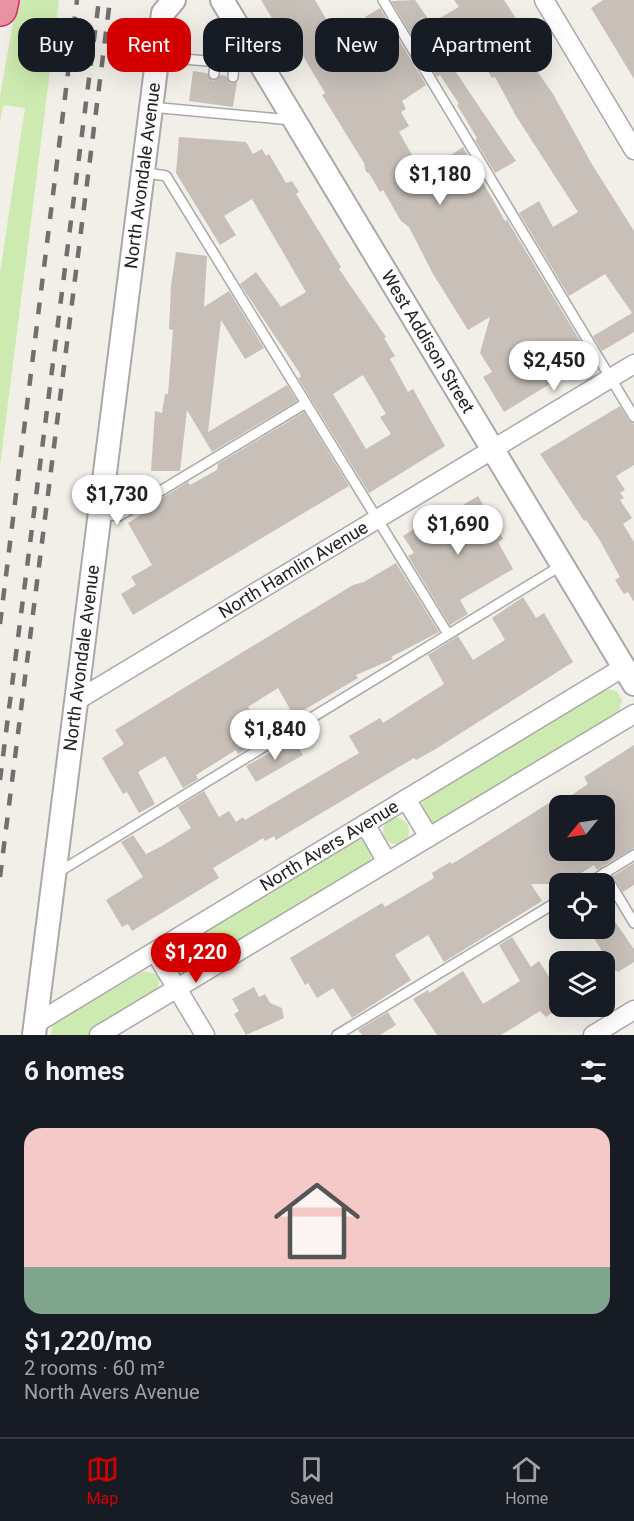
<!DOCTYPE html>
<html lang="en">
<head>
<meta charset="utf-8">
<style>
	:root { --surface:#171b24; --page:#242831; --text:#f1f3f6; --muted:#9ea1a6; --line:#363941; --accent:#d40000 }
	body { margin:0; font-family:Roboto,sans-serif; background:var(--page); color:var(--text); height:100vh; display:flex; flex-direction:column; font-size:22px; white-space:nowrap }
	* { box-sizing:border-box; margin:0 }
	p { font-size:20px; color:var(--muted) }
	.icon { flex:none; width:33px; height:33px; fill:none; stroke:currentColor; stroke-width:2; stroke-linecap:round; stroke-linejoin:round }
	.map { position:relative; height:1035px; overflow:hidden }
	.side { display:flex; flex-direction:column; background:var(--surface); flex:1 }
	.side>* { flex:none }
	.banner { position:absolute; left:18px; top:18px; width:598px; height:54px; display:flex; gap:12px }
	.needle { width:39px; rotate:240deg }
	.controls { position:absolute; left:549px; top:795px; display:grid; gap:12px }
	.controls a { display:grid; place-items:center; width:66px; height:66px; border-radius:12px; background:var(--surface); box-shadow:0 6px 24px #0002; font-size:30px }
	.price { position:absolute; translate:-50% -51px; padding:0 14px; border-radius:21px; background:#fff; color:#222; font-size:20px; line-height:39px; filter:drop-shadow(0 2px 3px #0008) }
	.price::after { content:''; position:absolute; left:50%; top:36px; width:18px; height:14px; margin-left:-9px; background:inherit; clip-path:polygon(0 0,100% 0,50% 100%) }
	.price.selected { background:var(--accent); color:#fff }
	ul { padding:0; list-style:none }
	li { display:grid; align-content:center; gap:12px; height:318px; padding:0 24px }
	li+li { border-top:2px solid var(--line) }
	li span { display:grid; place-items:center; height:186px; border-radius:18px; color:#555 }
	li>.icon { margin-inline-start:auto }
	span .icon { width:108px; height:108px; fill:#fffc; stroke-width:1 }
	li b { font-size:26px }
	h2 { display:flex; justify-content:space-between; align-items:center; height:72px; padding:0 24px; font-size:26px }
	.tag { padding:0 21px; border-radius:18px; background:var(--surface); box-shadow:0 6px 24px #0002; font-size:21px; line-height:54px }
	.tag.selected { background:var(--accent); color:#fff }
	.menu { display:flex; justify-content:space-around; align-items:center; height:84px; border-top:2px solid var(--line); background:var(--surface); font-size:16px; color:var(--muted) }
	.menu a { display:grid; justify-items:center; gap:3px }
	.menu .selected { color:var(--accent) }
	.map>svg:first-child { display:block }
	.grass { fill:#cdebb0 }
	.building { fill:#c7bfb8; fill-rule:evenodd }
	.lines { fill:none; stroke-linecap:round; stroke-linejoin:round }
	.service-casing { stroke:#a9a9a9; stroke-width:12 }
	.minor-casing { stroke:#a9a9a9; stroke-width:21 }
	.tertiary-casing { stroke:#a9a9a9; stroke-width:26 }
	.motorway-casing { stroke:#dc2a67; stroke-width:36 }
	.service { stroke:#fff; stroke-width:9 }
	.minor { stroke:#fff; stroke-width:18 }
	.tertiary { stroke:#fff; stroke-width:22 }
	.motorway { stroke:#e892a2; stroke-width:33 }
	.rail { stroke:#707070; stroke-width:4.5; stroke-dasharray:12 12; stroke-linecap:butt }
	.labels { text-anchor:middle; stroke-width:4.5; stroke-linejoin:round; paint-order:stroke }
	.street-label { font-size:18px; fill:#222; stroke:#fff }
</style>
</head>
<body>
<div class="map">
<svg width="634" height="1035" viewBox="0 0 634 1035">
	<rect width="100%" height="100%" fill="#f2efe9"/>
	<path class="grass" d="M17 0H59L0 466V272L25 108 3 105 0 123V96Z
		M607 689 617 691 622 700 618 714 434 824 428 823 420 811 424 798 597 693Z
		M383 831a13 13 0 1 1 26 0a13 13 0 1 1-26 0Z
		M358 839 364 840 373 851 369 864 184 973 179 971 172 962 176 947Z
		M144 971 156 974 160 980 155 994 148 1001 89 1035H51L53 1023Z"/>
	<path class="building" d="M261 0H315L346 53 375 34 365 17 380 8 426 85 402 101 406 109 401 112 409 126 399 132 423 174 463 147 505 221 507 220 591 359 504 412 483 377 492 372 480 353 490 317 468 330 433 274 409 227 401 221 383 190 380 192 369 173 366 172 364 163 322 95 325 93 293 39 284 36 281 31 283 22 273 20Z
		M415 0 431 23 459 7 454 0H504L515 17 525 35 516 41 553 94 593 166 634 231V332L602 351 593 336 632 313 605 274 569 296 519 213 539 201 553 227 578 212 516 116 495 77 492 78 472 45 447 59 516 161 495 173 475 140 477 138 457 105 459 104 440 75 437 77 391 1Z
		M603 0H634V79L591 8Z
		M193 71 207 73 213 81 221 75 226 76 230 83 237 82 233 107 189 101Z
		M179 137 246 142 253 154 262 149 266 156 269 154 286 183 292 181 299 192 296 194 341 267 339 269 386 337 384 338 395 356 390 359 408 392 413 389 445 446 369 493 298 378 301 377 299 372 240 284 256 272 281 307 306 292 252 199 224 216 236 235 220 245 176 173ZM363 375 386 414 380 417 391 434 366 449 333 394Z
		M176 252 207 256 204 307 229 291 264 348 245 359 221 320 208 432 287 385 297 401 212 452 187 410 180 471H151L155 411 162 413 165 394H168L173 330 169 329 171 286Z
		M620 406 629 421 634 424V465L616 476 625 490 620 493 624 498 620 500 632 518 623 524 634 542V602L628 592 624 594 615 580 620 577 599 539 586 520 584 521 540 454Z
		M304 412 349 486 133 615 121 594 136 585 131 577 152 565 128 523 145 512 143 509 188 482 190 485 217 470 218 464Z
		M478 496 503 539 498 542 513 569 460 600 468 614 450 625 408 556 414 553 403 536 420 525 422 529Z
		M396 563 439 632 391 657 393 659 356 675 358 678 294 716 278 688 248 707 268 736 238 754 236 750 196 775 198 779 183 788 165 756 138 772 155 804 139 813 127 792 123 794 102 758 124 744 115 730 353 585 364 582Z
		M523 597 536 618 544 613 573 662 434 750 416 760 414 758 276 840 274 836 265 841 263 838 213 868 219 878 132 931 128 924 122 927 106 900 143 877 121 842 133 835 146 854 160 847 191 828 178 807 204 791 219 817 229 811 236 822 243 817 245 820 359 753 349 736 380 718 383 723 444 684 428 655 458 636 473 660 505 640 492 618Z
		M294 739 303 755 256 782 246 766Z
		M634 745V848L597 870 594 865 564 884H531L542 901 444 962 428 935 395 955 411 980 352 1018 333 988 317 998 308 983 305 985 290 958 382 903 385 907 434 878 432 873 450 862 452 864 560 796V803L588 784 584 777ZM560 806H604V850H560Z
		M634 863V885L623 892 613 876Z
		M604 906 634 949V962L618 972 613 969 592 935 604 928Z
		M512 937 531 967 539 961 560 994V1008L546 1017 540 1011 501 1035H437L413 999 428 990 429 993 463 971 483 1004 520 981 499 945Z
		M254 987 259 997 265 994 270 1003 282 1008 284 1018 246 1035 234 1014 239 1011 232 999Z
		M388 1012 396 1025 380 1035H362L358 1030Z"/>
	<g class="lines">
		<g class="service-casing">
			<path id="service" d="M383 0 634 417
				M157 57 259 65
				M214 74 215 61
				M233 77 234 63
				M150 107 291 120
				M142 172 166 176 448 634
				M100 514 119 516 306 403
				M57 873 562 565
				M604 873 634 923
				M587 884 634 855
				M337 1035 560 900"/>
		</g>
		<g class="minor-casing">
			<g id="minor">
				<path d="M544 0 634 150"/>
				<path id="s1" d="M76 701 634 364"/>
				<path d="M406 799 429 837"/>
				<path d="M365 824 387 862"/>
				<path d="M155 952 205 1035"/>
				<path id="s2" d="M35 1024 624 667"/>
				<path d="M99 1035 634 714"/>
				<path d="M593 1035 634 1010"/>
			</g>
		</g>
		<g class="tertiary-casing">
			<g id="tertiary">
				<path id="s3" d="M222 0 634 684"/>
				<path id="s4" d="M34 1035 163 13 174 0"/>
			</g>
		</g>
		<g class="motorway-casing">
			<path id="motorway" d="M0 9 2 0"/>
		</g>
		<use href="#service" class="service"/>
		<use href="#minor" class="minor"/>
		<use href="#tertiary" class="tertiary"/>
		<use href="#motorway" class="motorway"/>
		<path class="rail" d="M0 624 77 0
			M0 780 99 0
			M0 877 110 0"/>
	</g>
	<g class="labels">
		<g class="street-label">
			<text dy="6" stroke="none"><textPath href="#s4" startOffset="866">North Avondale Avenue</textPath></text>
			<text dy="6" stroke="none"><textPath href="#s3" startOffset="399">West Addison Street</textPath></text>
			<text dy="6" stroke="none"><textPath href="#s1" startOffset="254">North Hamlin Avenue</textPath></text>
			<text dy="6" stroke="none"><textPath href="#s4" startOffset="380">North Avondale Avenue</textPath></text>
			<text dy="6" stroke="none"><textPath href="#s2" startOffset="344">North Avers Avenue</textPath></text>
		</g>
	</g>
</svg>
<div class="controls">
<a><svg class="needle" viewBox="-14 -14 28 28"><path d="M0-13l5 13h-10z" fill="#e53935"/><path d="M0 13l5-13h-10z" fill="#9ea1a6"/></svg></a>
<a><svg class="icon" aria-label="locate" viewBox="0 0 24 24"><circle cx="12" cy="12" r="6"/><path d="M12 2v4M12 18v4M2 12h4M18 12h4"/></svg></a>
<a><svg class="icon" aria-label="layers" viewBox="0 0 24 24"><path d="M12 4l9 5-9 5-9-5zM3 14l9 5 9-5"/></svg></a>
</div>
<b class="price" style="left:440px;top:206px">$1,180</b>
<b class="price" style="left:554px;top:392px">$2,450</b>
<b class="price" style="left:117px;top:526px">$1,730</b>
<b class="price" style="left:458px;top:556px">$1,690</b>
<b class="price" style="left:275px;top:761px">$1,840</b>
<b class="price selected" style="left:196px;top:984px">$1,220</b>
<div class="banner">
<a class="tag">Buy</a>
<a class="tag selected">Rent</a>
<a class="tag">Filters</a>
<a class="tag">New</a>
<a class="tag">Apartment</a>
</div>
</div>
<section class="side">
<h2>6 homes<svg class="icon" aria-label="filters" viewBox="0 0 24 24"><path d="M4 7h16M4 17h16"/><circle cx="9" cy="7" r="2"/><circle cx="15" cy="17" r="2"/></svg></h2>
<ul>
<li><span style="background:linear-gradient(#f6c9c9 75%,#7fa58c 0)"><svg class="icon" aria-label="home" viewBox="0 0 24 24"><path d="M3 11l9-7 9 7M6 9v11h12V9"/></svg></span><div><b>$1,220/mo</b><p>2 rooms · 60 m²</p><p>North Avers Avenue</p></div></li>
</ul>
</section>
<nav class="menu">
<a class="selected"><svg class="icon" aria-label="map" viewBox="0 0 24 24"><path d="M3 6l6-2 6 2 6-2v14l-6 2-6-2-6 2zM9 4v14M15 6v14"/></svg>Map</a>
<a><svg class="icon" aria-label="saved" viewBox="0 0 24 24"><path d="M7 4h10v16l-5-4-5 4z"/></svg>Saved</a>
<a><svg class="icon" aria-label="home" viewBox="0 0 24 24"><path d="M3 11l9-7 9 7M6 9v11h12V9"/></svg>Home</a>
</nav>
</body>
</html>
